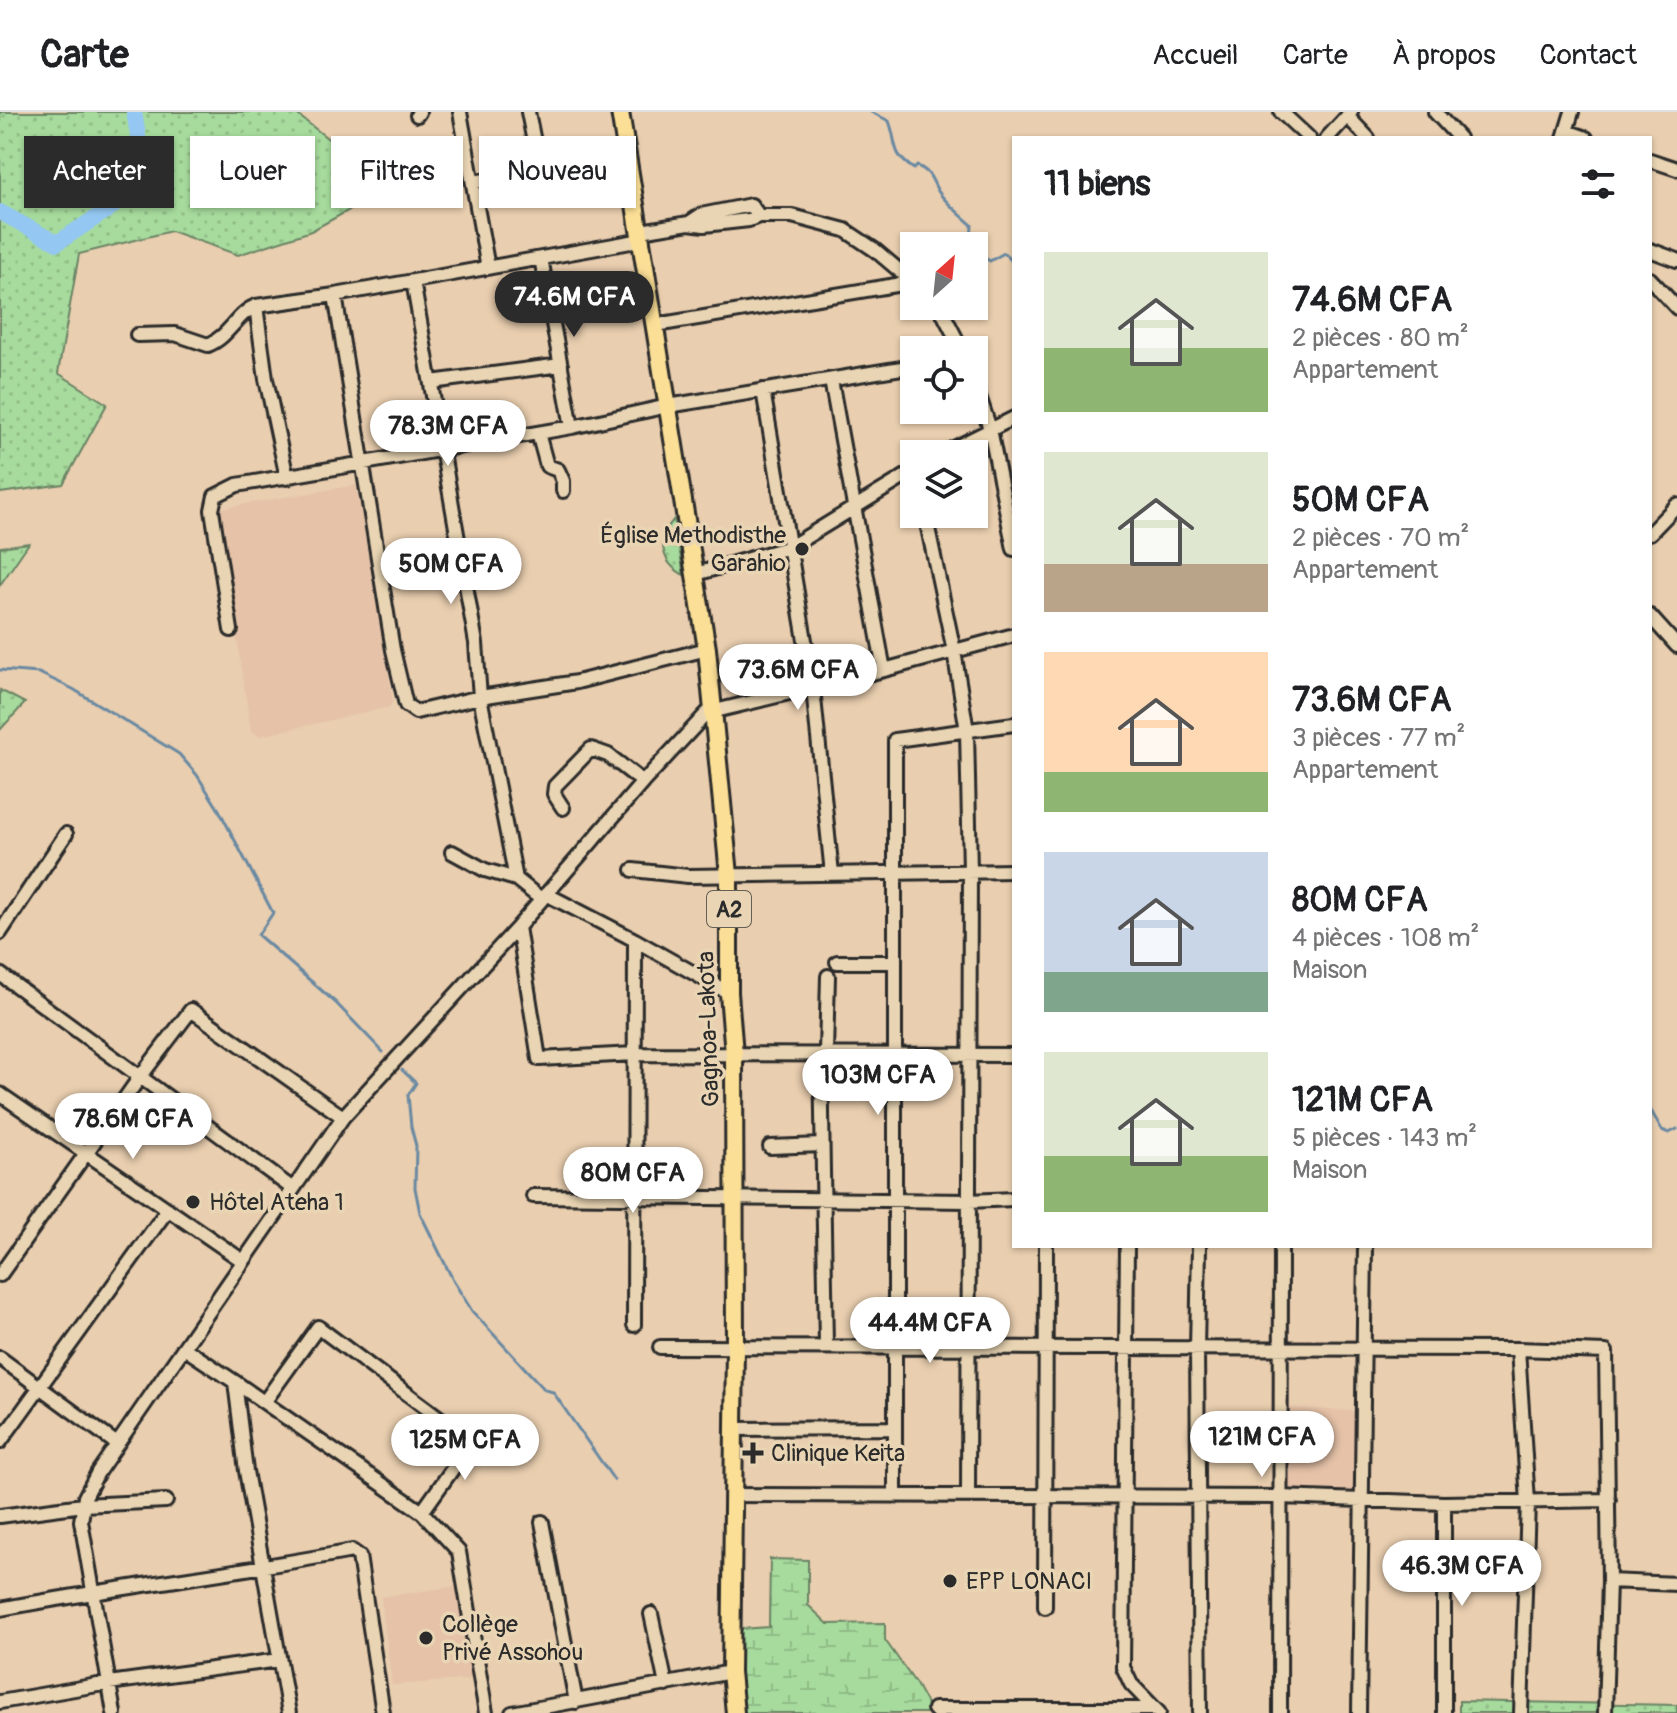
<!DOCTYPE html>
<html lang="fr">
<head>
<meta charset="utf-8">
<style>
	:root { --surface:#fff; --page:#f2f2f2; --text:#202124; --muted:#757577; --line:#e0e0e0; --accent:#2b2b2b }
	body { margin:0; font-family:Pangolin,sans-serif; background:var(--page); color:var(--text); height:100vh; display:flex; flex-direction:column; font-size:30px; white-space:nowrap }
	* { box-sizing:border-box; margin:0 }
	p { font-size:26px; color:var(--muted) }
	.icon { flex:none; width:44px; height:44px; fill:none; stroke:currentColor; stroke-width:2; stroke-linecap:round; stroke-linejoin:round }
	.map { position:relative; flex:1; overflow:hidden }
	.panel { position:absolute; left:1012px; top:24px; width:640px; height:1112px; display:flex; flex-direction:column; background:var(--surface); border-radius:0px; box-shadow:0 2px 6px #0004 }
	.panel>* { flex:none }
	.banner { position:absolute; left:24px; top:24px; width:760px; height:72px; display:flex; gap:16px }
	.needle { width:52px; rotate:27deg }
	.buttons { position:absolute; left:900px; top:120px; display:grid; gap:16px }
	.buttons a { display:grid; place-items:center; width:88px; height:88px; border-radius:0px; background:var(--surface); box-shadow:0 2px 6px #0004; font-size:40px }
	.price { position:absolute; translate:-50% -68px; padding:0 18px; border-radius:28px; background:#fff; color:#222; font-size:26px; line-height:52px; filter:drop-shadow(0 2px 4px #0008) }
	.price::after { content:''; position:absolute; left:50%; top:48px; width:24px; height:18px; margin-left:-12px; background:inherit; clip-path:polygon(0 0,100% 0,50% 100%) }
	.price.on { background:var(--accent); color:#fff }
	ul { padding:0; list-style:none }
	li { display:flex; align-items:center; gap:24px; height:200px; padding:0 32px }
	li span { display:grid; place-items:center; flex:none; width:224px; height:160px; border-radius:0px; color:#555 }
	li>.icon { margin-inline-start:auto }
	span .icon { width:96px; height:96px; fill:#fffc; stroke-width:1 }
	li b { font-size:34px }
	h2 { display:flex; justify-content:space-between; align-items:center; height:96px; padding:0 32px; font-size:34px }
	.pill { padding:0 28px; border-radius:0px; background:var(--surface); box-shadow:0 2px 6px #0004; font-size:28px; line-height:72px }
	.pill.on { background:var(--accent); color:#fff }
	header { display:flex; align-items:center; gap:48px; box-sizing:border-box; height:112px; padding:0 40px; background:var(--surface); border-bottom:2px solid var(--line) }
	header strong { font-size:38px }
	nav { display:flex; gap:44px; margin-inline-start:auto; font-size:28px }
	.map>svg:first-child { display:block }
	.built { fill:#e5c2a8 }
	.grass { fill:url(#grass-dots); stroke:#698364; stroke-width:2 }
	.wetland { fill:url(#wetland-marsh); stroke:#698364; stroke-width:2 }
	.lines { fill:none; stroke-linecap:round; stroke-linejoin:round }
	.stream { stroke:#6a89a2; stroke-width:3 }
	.river { stroke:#94c7f1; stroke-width:16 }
	.minor-casing { stroke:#2b2b2b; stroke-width:18 }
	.major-casing { stroke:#2b2b2b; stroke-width:22 }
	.minor { stroke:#e9d5b3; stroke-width:12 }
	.major { stroke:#fbdf96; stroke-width:16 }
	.poi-dot { fill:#2b2b2b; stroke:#e9d5b3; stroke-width:3 }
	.labels { text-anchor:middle; stroke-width:7; stroke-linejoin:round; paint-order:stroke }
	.shield { fill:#e9d5b3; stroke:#645e54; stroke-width:2 }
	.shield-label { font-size:22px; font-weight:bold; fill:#2b2b2b }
	.poi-label { font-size:24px; fill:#2b2b2b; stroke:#e9d5b3; text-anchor:start }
	.street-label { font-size:24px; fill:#2b2b2b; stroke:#e9d5b3 }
</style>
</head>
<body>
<header>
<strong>Carte</strong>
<nav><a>Accueil</a><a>Carte</a><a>À propos</a><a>Contact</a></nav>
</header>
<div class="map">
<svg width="1677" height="1601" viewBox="0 0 1677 1601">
	<defs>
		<pattern id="grass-dots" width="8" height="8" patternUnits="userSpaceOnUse" patternTransform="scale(2)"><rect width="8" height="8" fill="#a7db9d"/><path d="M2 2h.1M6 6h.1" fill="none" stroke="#90bc87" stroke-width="1.8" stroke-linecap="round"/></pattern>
		<pattern id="wetland-marsh" width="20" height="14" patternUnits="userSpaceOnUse" patternTransform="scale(2)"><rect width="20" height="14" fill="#a7db9d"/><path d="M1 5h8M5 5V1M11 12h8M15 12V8" fill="none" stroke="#90bc87"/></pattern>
	</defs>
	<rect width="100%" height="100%" fill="#e9ceaf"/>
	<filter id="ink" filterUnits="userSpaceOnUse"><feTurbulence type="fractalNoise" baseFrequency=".0125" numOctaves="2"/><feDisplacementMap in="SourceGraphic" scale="16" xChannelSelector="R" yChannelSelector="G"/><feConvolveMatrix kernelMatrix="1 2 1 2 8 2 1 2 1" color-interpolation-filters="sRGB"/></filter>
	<g filter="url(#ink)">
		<path class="built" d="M356 373 393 589 389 595 260 624 251 618 217 397Z
			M1286 1296 1355 1299 1356 1383 1284 1381Z
			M458 1474 474 1567 392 1573 381 1485Z"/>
		<path class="grass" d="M0 0H294L369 59 364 90 311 119 238 143 171 119 79 142 58 261 107 292 63 372 0 381Z
			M674 407 684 463C661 451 656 427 674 407Z
			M29 431 0 473V435Z
			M0 578 25 591 0 618Z
			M1459 1589 1677 1593V1601H1459Z"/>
		<path class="wetland" d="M770 1447 808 1448V1493L828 1512 885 1511V1528L916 1572 932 1601H744L739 1561 741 1517 769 1515Z"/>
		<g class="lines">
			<path class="stream" d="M871 0 889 9C898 33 890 41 914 57L917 54C932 60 931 68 938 79 944 89 963 105 972 113L971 129 983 145 990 149 1004 141 1014 151
				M0 558 39 561 73 577 179 642 197 663 219 698 273 801 258 823 336 891 383 940
				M402 958 416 971 408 983 411 1015 416 1034 415 1076 420 1101 454 1170 472 1199 545 1278 553 1280 614 1368
				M1650 997 1662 1018 1669 1021 1677 1017"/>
			<path class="river" d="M0 100 57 131 115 93 142 46 134 0"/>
			<g class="minor-casing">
				<path id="minor" d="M460 0 488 156
					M528 0 539 55 546 61 629 48
					M1281 0 1309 26
					M1435 0 1459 26
					M417 3 419 0
					M1347 4 1368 26
					M1566 19 1586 26
					M1327 26 1351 0
					M1564 26 1572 0
					M1650 48 1677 57
					M473 70 542 59
					M689 111 701 103 751 93 759 104
					M641 119 689 111 704 113 749 108 759 104H792L845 118 875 138 914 171
					M1650 138 1677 148
					M541 146 572 315
					M1650 167 1677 196
					M413 169 476 531 480 585 516 767 541 787
					M335 183 393 538 406 593 416 600 480 585 577 570 707 537
					M256 194 266 267 287 366
					M936 194 943 201 962 238
					M656 213 914 170
					M137 223 175 222 208 233C229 225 237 201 256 194L335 183 642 128
					M831 268 884 558
					M974 269 990 317 1014 437
					M431 270 561 253
					M763 278 813 576 832 762
					M538 321 547 354 558 358 563 369V379
					M942 342 1014 306
					M925 402 954 539 967 619 970 759 968 1383
					M1650 421 1677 393
					M696 462 790 435 914 359
					M1650 504 1677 534
					M231 518 212 398 215 384 237 373 572 315 668 294 914 254
					M563 696 554 682 555 674 591 637 608 643 643 670
					M452 740 485 758 516 767
					M633 758 688 764 1014 759
					M546 782 635 828 729 881
					M518 815 539 947 635 942 1014 943
					M0 821 66 722
					M837 850H895
					M0 862 293 1077
					M826 941 828 864
					M821 942 826 1234
					M0 982 243 1149
					M770 1035 822 1033
					M533 1084 969 1089 1014 1087
					M1127 1134 1123 1555 1131 1572 1159 1601
					M1199 1134 1197 1238 1200 1601
					M0 1163 140 965 191 898 343 1005
					M634 1213 635 828
					M660 1235 1518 1237 1606 1240 1609 1469 1605 1601
					M184 1236 235 1270
					M1518 1237 1528 1390 1521 1601
					M0 1246 117 1332
					M265 1289 318 1215 461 1322 466 1338 422 1400
					M732 1317 895 1316
					M0 1330 168 1097
					M895 1382V628L1014 612
					M732 1383 1280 1385 1444 1391 1609 1388
					M0 1404 83 1393 166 1389
					M542 1410 576 1590
					M1609 1469 1677 1472
					M1045 1495 1046 1134
					M0 1497C117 1475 235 1461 352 1439L359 1444 383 1601
					M651 1502 666 1573
					M0 1590 109 1571 279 1548
					M114 1601 81 1409 85 1385 98 1360 343 1005 518 815 643 670 707 601 884 558 1014 523
					M289 1601 246 1359 235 1270 422 1400 459 1440 486 1601
					M512 1601 731 1560
					M938 1601 934 1597H1154
					M1280 1601 1281 1134
					M1359 1601 1365 1134
					M1444 1601V1391"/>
			</g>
			<g class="major-casing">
				<path id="major" d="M620 0 707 537 729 763V881L734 942 735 1233 731 1560 735 1601"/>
			</g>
			<use href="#minor" class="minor"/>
			<use href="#major" class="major"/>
		</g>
	</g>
	<g class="poi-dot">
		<circle cx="802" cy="437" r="8"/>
		<circle cx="193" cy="1090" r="8"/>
		<path d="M749 1329h8v8h8v8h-8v8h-8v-8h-8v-8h8z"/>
		<circle cx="950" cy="1469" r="8"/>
		<circle cx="426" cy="1526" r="8"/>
	</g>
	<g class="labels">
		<rect class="shield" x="707" y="779" width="44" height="36" rx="6"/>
		<g class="shield-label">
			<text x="729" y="805">A2</text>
		</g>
		<g class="poi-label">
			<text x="786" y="431" text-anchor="end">Église Methodisthe<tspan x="786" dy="28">Garahio</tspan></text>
			<text x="209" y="1098">Hôtel Ateha 1</text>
			<text x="771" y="1349">Clinique Keita</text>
			<text x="966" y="1477">EPP LONACI</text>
			<text x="442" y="1520">Collège<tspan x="442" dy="28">Privé Assohou</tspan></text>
		</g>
		<g class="street-label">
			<text transform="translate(708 917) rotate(-92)" y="8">Gagnoa-Lakota</text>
		</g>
	</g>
</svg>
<div class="buttons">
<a><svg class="needle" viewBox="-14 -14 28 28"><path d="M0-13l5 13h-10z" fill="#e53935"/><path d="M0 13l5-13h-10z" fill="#757577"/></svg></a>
<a><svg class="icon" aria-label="locate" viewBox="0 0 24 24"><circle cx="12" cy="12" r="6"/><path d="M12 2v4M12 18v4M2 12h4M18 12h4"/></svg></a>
<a><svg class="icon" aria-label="layers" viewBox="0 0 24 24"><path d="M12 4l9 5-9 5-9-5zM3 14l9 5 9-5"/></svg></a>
</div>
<b class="price on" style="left:574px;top:227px">74.6M CFA</b>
<b class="price" style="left:448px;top:356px">78.3M CFA</b>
<b class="price" style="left:451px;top:494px">50M CFA</b>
<b class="price" style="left:798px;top:600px">73.6M CFA</b>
<b class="price" style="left:878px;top:1005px">103M CFA</b>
<b class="price" style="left:133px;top:1049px">78.6M CFA</b>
<b class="price" style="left:633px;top:1103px">80M CFA</b>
<b class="price" style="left:930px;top:1253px">44.4M CFA</b>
<b class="price" style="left:1262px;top:1367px">121M CFA</b>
<b class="price" style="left:465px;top:1370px">125M CFA</b>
<b class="price" style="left:1462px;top:1496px">46.3M CFA</b>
<div class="banner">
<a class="pill on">Acheter</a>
<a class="pill">Louer</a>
<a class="pill">Filtres</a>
<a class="pill">Nouveau</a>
</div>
<section class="panel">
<h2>11 biens<svg class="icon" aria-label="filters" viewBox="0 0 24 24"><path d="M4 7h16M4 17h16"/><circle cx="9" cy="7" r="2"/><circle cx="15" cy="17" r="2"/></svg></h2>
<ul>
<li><span style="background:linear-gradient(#dfe7d0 60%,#8fb573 0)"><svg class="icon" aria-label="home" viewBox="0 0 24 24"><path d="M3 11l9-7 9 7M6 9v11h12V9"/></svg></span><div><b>74.6M CFA</b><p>2 pièces · 80 m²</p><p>Appartement</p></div></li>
<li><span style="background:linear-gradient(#dfe7d0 70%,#b9a48a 0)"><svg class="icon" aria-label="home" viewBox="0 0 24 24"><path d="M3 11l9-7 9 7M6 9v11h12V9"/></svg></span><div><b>50M CFA</b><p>2 pièces · 70 m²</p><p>Appartement</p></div></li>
<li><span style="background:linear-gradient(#ffd9b3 75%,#8fb573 0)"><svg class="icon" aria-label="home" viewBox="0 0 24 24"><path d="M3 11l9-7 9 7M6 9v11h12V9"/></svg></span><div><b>73.6M CFA</b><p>3 pièces · 77 m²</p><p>Appartement</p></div></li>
<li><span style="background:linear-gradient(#c9d6e8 75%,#7fa58c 0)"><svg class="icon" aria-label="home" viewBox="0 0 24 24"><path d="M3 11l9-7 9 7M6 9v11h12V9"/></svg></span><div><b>80M CFA</b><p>4 pièces · 108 m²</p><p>Maison</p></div></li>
<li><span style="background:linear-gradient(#dfe7d0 65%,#8fb573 0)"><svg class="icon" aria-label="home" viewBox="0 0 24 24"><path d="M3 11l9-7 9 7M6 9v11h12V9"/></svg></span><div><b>121M CFA</b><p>5 pièces · 143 m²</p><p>Maison</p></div></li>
</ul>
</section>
</div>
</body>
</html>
